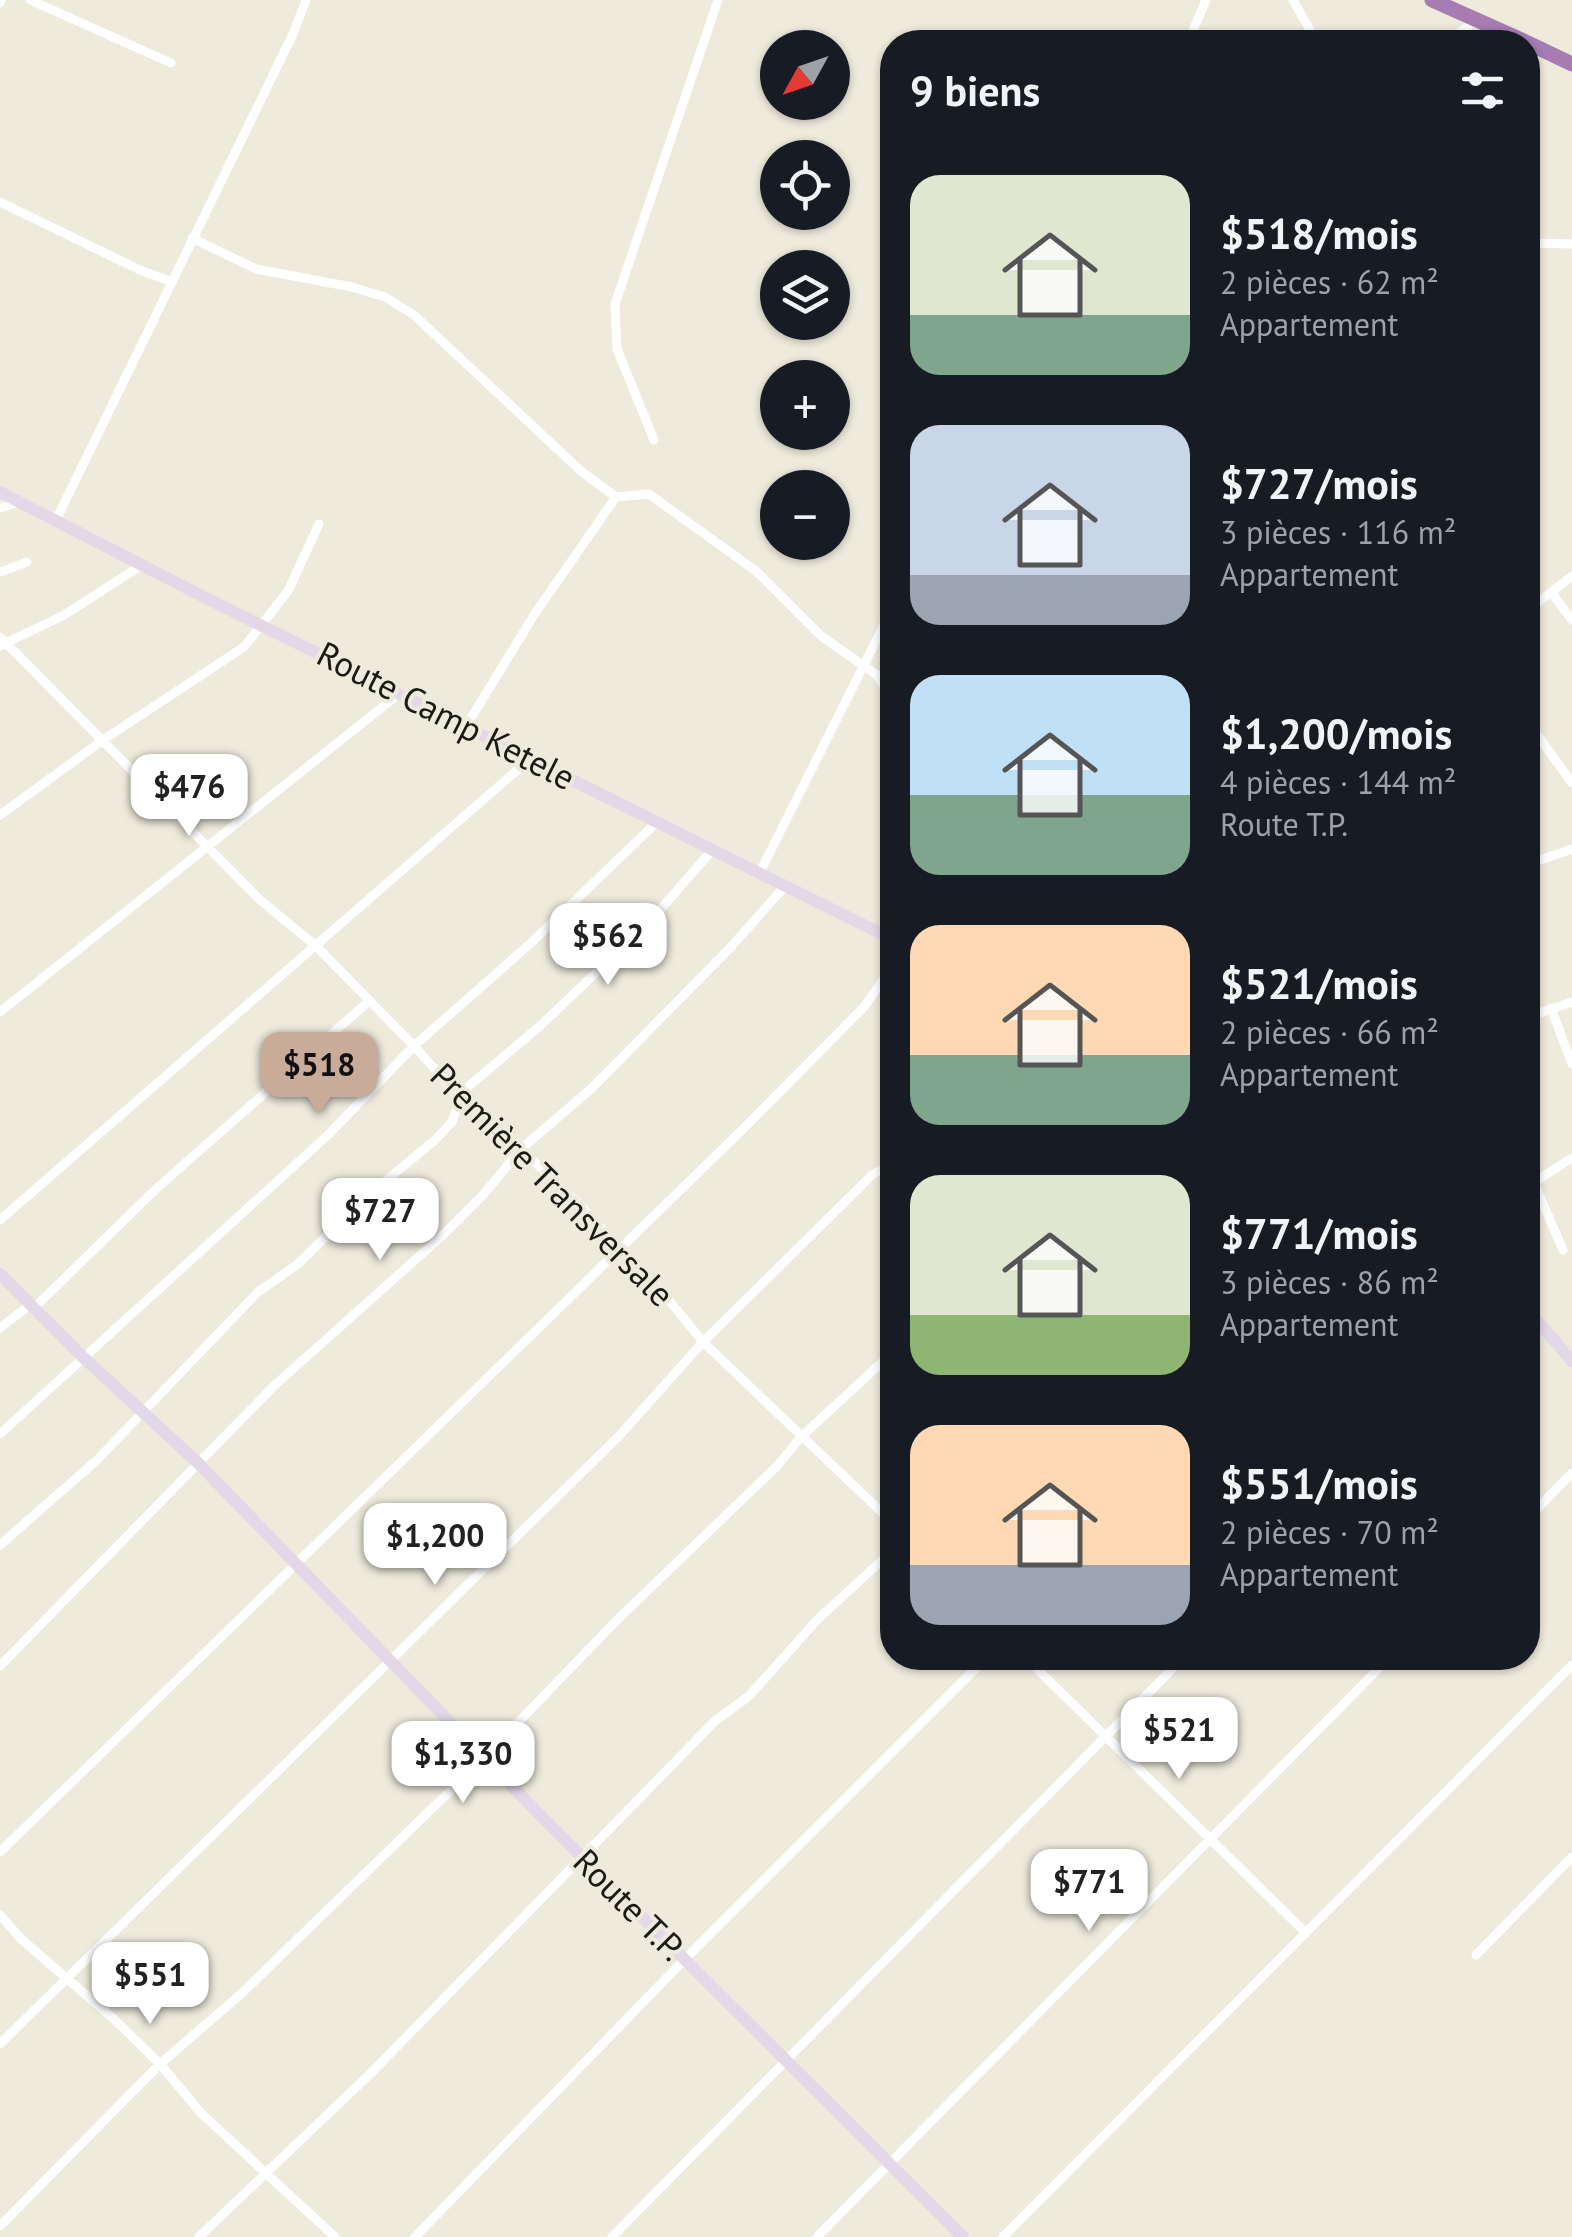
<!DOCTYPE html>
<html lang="fr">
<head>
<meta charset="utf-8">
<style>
	:root { --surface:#171b24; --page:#20242c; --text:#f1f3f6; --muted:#9ea1a6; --accent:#c9ab9a }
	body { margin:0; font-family:"PT Sans",sans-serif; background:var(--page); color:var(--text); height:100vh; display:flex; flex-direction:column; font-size:38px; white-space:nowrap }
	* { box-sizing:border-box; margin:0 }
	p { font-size:32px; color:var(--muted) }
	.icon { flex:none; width:55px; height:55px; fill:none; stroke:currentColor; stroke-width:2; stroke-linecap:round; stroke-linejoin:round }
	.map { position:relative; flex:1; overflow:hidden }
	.side { position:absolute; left:880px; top:30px; width:660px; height:1640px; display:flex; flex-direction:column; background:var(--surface); border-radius:40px; box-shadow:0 2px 8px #0004 }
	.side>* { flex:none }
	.needle { width:65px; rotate:230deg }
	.tools { position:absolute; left:760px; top:30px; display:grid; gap:20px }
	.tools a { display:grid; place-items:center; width:90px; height:90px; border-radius:50%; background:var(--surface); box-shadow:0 2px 8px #0004; font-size:50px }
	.price { position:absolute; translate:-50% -85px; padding:0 22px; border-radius:20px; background:#fff; color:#222; font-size:32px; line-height:65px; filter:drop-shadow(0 2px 5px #0008) }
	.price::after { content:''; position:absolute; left:50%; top:60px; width:30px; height:22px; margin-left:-15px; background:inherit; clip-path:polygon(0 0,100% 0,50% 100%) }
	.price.active { background:var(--accent); color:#111 }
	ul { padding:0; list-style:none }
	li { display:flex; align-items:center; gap:30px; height:250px; padding:0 30px }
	li span { display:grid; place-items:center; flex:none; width:280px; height:200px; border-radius:30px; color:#555 }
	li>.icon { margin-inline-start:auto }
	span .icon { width:120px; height:120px; fill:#fffc; stroke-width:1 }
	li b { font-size:42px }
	h2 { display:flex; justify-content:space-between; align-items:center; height:120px; padding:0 30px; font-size:42px }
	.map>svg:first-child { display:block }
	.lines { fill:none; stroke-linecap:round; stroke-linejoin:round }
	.street { stroke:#fff; stroke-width:9 }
	.secondary { stroke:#e4d8e8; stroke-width:12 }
	.highway { stroke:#a67cb2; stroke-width:15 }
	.labels { text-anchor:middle; stroke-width:8; stroke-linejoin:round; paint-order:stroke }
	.street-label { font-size:35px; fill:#1c1a15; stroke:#eeeadc }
</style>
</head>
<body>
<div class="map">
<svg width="1572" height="2237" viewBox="0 0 1572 2237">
	<rect width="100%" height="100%" fill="#eeeadc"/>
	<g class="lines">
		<path class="street" d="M30 0 171 63
			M1293 0 1317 42
			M0 3 1 0
			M1188 42 1206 0
			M1447 42 1477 20
			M0 202 142 271 173 282
			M192 238 256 269 352 287 385 297 414 315 582 472 616 497 649 494 756 571 821 636 877 675 892 698
			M1528 243 1572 244
			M654 440 617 349 615 304 718 0
			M0 508 19 502
			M56 520 293 34 306 0
			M0 572 27 562
			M1551 592 1572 620
			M1528 610 1572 576
			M0 637 260 900 316 946 414 1046 461 1098 521 1149 580 1205 664 1294 703 1342 892 1522
			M0 646 64 615 142 565
			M1528 722 1572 783
			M466 726 536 612 616 497
			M0 815 103 740 244 647 288 591 319 524
			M1528 864 1572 849
			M760 872 892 609
			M1551 1008 1572 1064
			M0 1012 400 693
			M1528 1017 1572 1002
			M1534 1183 1563 1250
			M1528 1186 1572 1158
			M0 1220 530 759
			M35 1307 156 1189 369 1001
			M0 1328 31 1304
			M0 1434 327 1136 414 1046 532 942 658 821
			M1528 1518 1572 1473
			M0 1545 97 1460 258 1292 298 1264 366 1197 435 1140 452 1122 463 1091 540 1026 603 966 660 910 713 849
			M1026 1658 1306 1933
			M0 1666 275 1385 443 1235 484 1194 521 1149 592 1088 730 948 786 885
			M0 1852 741 1131 864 1007 892 967
			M0 1915 21 1939 115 2020 160 2064 201 2113 335 2237
			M1476 1955 1572 1857
			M0 2044 619 1436 703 1342 872 1175 892 1163
			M0 2226 160 2064 241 1994 484 1758 616 1621 777 1466 801 1437 892 1353
			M199 2237 371 2073 715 1721 749 1696 818 1619 892 1551
			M415 2237 684 1960 986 1658
			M612 2237 1183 1658
			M817 2237 1389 1658
			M1003 2237 1572 1665"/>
		<path class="secondary" d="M0 492 200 595 892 939
			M0 1274 84 1358 198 1463 543 1818 963 2237
			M1528 1310 1572 1361"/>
		<path class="highway" d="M1432 0 1526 42
			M1528 43 1572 64"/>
	</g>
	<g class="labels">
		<g class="street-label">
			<text transform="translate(446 716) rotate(27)" y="12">Route Camp Ketele</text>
			<text transform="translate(552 1185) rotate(45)" y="12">Première Transversale</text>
			<text transform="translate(629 1905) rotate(45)" y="12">Route T.P.</text>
		</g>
	</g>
</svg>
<div class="tools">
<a><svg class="needle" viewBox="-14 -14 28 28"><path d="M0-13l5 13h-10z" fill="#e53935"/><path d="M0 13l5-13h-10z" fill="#9ea1a6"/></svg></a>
<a><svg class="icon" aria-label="locate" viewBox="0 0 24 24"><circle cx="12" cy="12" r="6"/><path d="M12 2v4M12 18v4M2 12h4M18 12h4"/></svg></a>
<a><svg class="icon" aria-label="layers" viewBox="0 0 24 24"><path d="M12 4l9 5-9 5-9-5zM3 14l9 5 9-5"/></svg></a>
<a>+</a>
<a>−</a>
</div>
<b class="price" style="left:189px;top:839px">$476</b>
<b class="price" style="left:608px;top:988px">$562</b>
<b class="price active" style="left:319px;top:1117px">$518</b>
<b class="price" style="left:380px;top:1263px">$727</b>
<b class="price" style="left:435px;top:1588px">$1,200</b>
<b class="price" style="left:1179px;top:1782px">$521</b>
<b class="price" style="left:463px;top:1806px">$1,330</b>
<b class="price" style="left:1089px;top:1934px">$771</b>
<b class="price" style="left:150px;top:2027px">$551</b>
<section class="side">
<h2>9 biens<svg class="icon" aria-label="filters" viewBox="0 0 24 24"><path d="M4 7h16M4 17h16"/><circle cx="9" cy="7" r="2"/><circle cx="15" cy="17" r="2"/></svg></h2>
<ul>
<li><span style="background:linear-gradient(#dfe7d0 70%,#7fa58c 0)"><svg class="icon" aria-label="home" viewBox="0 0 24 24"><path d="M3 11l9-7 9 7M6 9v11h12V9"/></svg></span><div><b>$518/mois</b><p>2 pièces · 62 m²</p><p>Appartement</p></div></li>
<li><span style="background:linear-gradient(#c9d6e8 75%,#9aa5b1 0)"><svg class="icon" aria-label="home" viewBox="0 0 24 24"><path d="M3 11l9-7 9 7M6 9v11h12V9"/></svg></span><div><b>$727/mois</b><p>3 pièces · 116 m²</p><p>Appartement</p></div></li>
<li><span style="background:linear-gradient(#bfe0f5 60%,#7fa58c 0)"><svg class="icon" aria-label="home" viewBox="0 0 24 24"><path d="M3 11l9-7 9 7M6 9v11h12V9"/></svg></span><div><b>$1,200/mois</b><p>4 pièces · 144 m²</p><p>Route T.P.</p></div></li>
<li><span style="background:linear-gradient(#ffd9b3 65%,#7fa58c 0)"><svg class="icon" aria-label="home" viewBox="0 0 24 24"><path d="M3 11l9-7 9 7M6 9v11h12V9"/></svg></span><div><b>$521/mois</b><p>2 pièces · 66 m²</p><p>Appartement</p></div></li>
<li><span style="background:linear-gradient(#dfe7d0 70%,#8fb573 0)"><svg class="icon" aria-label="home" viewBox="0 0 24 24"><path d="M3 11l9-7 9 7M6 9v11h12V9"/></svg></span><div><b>$771/mois</b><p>3 pièces · 86 m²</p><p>Appartement</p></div></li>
<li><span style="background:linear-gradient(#ffd9b3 70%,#9aa5b1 0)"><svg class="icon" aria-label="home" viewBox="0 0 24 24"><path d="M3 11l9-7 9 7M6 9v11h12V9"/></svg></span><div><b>$551/mois</b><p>2 pièces · 70 m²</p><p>Appartement</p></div></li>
</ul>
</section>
</div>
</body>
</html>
